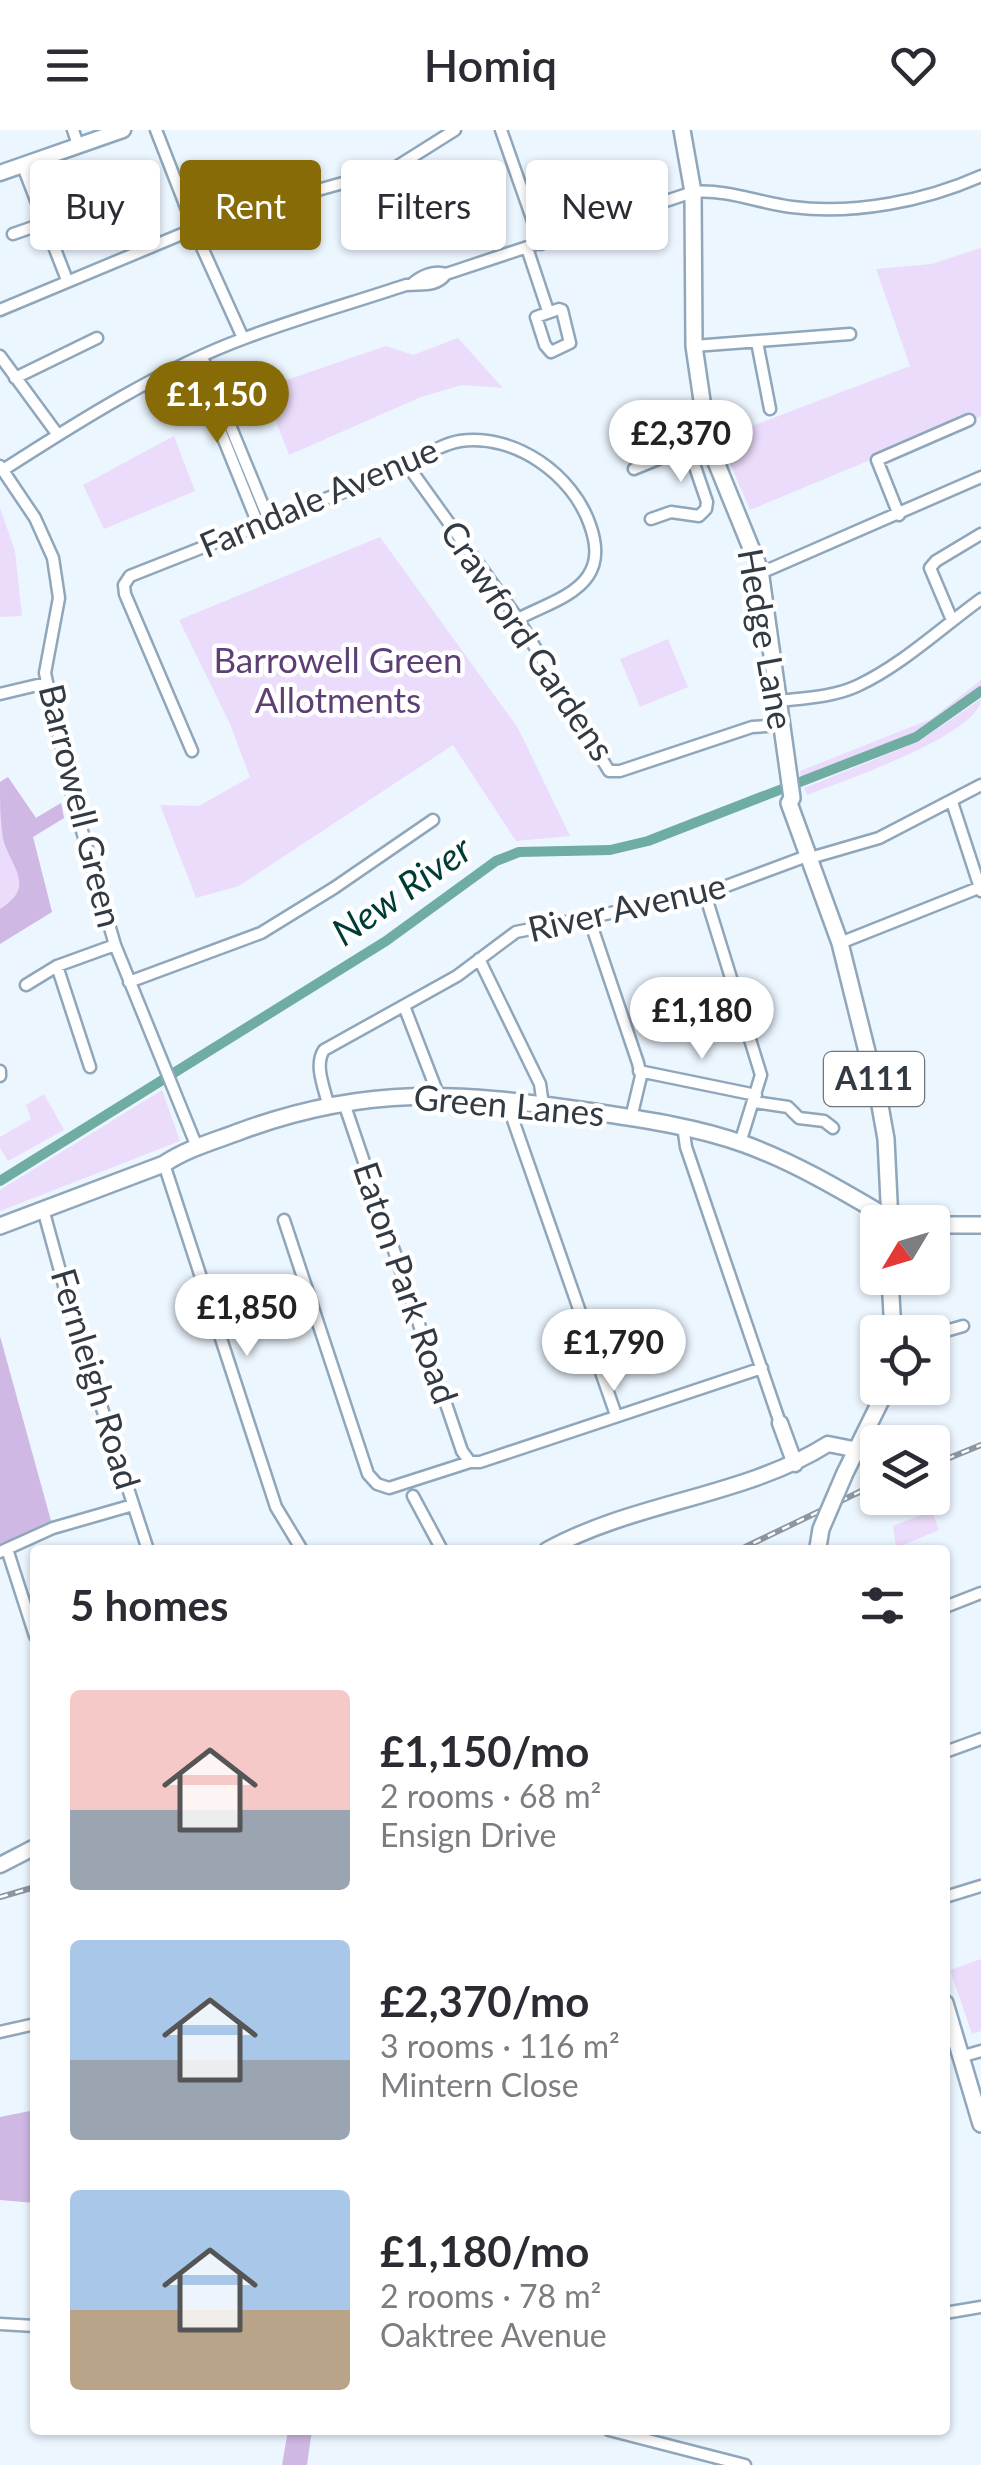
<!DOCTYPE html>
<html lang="en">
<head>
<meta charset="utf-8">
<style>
	:root { --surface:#fff; --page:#f2f2f3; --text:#2b2b33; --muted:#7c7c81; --accent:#876b07 }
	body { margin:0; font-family:Lato,sans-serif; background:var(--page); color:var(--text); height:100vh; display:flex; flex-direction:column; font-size:38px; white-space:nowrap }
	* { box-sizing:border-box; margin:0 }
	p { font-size:32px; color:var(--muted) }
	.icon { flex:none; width:55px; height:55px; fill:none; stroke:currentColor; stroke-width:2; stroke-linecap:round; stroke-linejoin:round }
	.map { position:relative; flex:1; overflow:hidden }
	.details { position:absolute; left:30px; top:1415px; width:920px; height:890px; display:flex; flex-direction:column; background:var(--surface); border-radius:10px; box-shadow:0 2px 8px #0004 }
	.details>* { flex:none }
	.hud { position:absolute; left:30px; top:30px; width:922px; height:90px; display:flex; gap:20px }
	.needle { width:65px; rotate:232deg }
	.buttons { position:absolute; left:860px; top:1075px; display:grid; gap:20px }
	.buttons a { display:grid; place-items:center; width:90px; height:90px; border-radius:10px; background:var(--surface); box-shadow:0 2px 8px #0004; font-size:50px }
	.price { position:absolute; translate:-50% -85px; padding:0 22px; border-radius:35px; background:#fff; color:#222; font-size:32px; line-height:65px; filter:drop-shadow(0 2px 5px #0008) }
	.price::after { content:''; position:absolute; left:50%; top:60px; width:30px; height:22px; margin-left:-15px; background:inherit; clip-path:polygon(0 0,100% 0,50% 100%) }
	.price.active { background:var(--accent); color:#fff }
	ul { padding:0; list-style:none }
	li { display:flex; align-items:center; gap:30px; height:250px; padding:0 40px }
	li span { display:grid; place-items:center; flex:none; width:280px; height:200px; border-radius:10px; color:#555 }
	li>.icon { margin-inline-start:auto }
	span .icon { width:120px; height:120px; fill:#fffc; stroke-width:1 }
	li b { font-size:42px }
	h2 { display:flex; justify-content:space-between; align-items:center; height:120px; padding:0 40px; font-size:42px }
	.chip { padding:0 35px; border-radius:10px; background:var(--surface); box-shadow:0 2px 8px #0004; font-size:35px; line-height:90px }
	.chip.active { background:var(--accent); color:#fff }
	header { display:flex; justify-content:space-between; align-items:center; height:130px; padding:0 40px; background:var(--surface); font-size:45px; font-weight:600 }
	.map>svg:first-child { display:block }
	.green { fill:#ebdcfb }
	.forest { fill:#cfb9e4 }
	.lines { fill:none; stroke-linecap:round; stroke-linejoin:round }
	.canal { stroke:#6faca2; stroke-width:10 }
	.street-casing { stroke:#8fa6bb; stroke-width:15 }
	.secondary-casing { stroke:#8fa6bb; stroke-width:19 }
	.primary-casing { stroke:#8fa6bb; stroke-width:20 }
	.street { stroke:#fff; stroke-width:10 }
	.secondary { stroke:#fff; stroke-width:14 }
	.primary { stroke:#fff; stroke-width:15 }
	.rail-casing { stroke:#8d969f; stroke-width:6 }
	.rail { stroke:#fff; stroke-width:2.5; stroke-dasharray:8; stroke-linecap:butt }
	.primary-bridge-casing { stroke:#8fa6bb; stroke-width:20; stroke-linecap:butt }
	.primary-bridge { stroke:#fff; stroke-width:15 }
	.labels { text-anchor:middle; stroke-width:9; stroke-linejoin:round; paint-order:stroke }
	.shield { fill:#fff; stroke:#70767c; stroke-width:2.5 }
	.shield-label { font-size:32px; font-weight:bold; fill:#323b44 }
	.street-label { font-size:35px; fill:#323b44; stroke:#fff }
	.park-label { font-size:35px; fill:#5d3f76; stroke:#fff }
	.water-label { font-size:38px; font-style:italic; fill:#003c36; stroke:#fff }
</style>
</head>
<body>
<header><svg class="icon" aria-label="menu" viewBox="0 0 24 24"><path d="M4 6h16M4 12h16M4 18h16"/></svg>Homiq<svg class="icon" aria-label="heart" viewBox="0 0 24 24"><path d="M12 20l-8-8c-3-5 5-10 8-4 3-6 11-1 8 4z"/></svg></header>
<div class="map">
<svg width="981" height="2335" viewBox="0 0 981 2335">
	<rect width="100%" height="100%" fill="#ecf6ff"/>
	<path class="green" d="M981 118V286L971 291 969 289 750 380 721 312 723 307 910 236 876 139 931 134Z
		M458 208 503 258 462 255 421 267 289 325 263 258 386 216 413 225Z
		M174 306 195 361 104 399 83 355Z
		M0 378 15 421 22 486 0 487Z
		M380 407 518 598 570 706 516 711 453 615 239 756 196 768 160 675 199 676 250 647 230 594 179 490Z
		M668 509 688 557 640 577 620 529Z
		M981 550V556L903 610 801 647 800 641 931 589Z
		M981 569C980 604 841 652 807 665L804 658 918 612Z
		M8 647 36 688 61 673 64 688 33 707 52 782 0 813V652Z
		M162 960 180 1011 0 1081V1060Z
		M44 964 64 1000 8 1031 0 1018V1007L31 989 26 975Z
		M932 1381 939 1400 896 1418 893 1396Z
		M981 1829V1901L972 1904 950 1840Z"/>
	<path class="forest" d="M8 647 36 688 61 673 64 688 33 707 52 782 0 814V779C37 756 11 738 3 709 0 690 0 671 0 652Z
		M0 1206 53 1398 0 1420Z
		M35 1980V2073L0 2070V1987Z
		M288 2300H312L307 2335H282Z"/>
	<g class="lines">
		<path class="canal" d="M0 1051 386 811 496 731 519 722 610 720 648 711 916 607 981 561"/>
		<g class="street-casing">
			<path id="street" d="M73 0 78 15
				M156 0 200 113 243 208
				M501 0 541 114
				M22 34 67 150
				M13 104 82 80
				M527 118 548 181
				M446 144 693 62C728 59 759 73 792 77 854 85 925 71 981 46
				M559 179 562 180 570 213 551 222 545 215 536 187Z
				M0 180 194 99 264 75 393 39 455 0
				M757 212 770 279
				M694 216 850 204
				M0 226 58 305
				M202 227 269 390
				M192 231 258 394
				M15 248 97 208
				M0 336 35 388 53 428 59 468 45 543 74 673 115 815 197 1017
				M408 336 518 489 609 641H620L752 597 782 595
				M634 339 668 325 681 314
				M3 340C76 293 163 238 245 208 298 188 352 173 406 155 421 153 435 158 446 144 434 140 421 146 412 154
				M899 385 877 330 969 290
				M651 389 671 382 699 386 706 379 707 372 691 325 670 301
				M761 443 981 347
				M952 490 930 438 936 431 981 404
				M0 564 46 553
				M779 571C805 568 833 567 857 556 902 535 941 498 981 469
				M192 621 125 464 124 455 130 446C217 411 304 377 391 343 414 334 436 315 460 311 515 303 573 345 590 395 596 412 599 430 588 446 574 467 540 477 518 489
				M952 672 981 761
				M817 726 879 708 981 655
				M705 764 761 945 740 1013
				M589 788 638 933 641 946 631 988
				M840 813 981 757
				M479 829 540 954 543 975
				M57 836 90 937
				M129 852 261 803 334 758 433 690
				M26 855 57 836 115 815
				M404 876 438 964
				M0 941V946
				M639 941 756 965
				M510 971 512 987 616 1285
				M754 972 788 977 799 988 824 991 833 998
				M344 973 462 1321 470 1332
				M328 974C324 957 314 935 324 920L457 846 516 802 705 764 807 726
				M683 996 686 1017 780 1293
				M164 1034 276 1377 302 1420
				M43 1079 74 1192 148 1420
				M284 1090 368 1344 377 1354 389 1358 470 1332H480L762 1238
				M932 1205 963 1196
				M413 1366 442 1420
				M7 1419 35 1506
				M0 1422 53 1398 133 1375
				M945 1477 981 1463
				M945 1622 981 1609
				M945 1767 981 1756
				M0 1902 35 1894
				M960 1927 981 1921
				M945 2183 981 2177
				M0 2194 35 2196
				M609 2300 745 2335"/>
		</g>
		<g class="secondary-casing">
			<path id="secondary" d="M0 43 123 0
				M780 1293 795 1334
				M547 1420C636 1371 744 1367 828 1314L858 1320
				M0 1735 35 1717"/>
		</g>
		<g class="primary-casing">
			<path id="primary" d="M682 0 693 62 694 216 705 291 716 332 760 440 792 668 789 673 840 813 879 970 886 1009 890 1092
				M932 1095H981
				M0 1096 164 1034C188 1018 215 1011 241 1001 366 955 458 962 587 981 640 989 693 996 744 1014 791 1031 836 1057 880 1083L900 1091 909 1087 917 1092
				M890 1148 893 1202
				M845 1343 887 1258
				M945 1873 981 1994"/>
		</g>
		<use href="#street" class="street"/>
		<use href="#secondary" class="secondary"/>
		<use href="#primary" class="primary"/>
		<g class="rail-casing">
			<path id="rail" d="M932 1335 981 1315
				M739 1420 878 1353
				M0 1767 35 1757"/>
		</g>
		<use href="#rail" class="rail"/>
		<g class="primary-bridge-casing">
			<path id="primary-bridge" d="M818 1417 821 1399 845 1343"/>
		</g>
		<use href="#primary-bridge" class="primary-bridge"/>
	</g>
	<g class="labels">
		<rect class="shield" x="824" y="922" width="100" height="54" rx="8"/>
		<g class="shield-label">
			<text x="874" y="960">A111</text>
		</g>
		<g class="street-label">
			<text transform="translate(319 368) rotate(-23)" y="12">Farndale Avenue</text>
			<text transform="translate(765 509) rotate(80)" y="12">Hedge Lane</text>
			<text transform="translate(527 511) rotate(56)" y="12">Crawford Gardens</text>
			<text transform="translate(80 676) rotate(76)" y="12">Barrowell Green</text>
			<text transform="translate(627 778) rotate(-13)" y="12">River Avenue</text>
			<text transform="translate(509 976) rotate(5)" y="12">Green Lanes</text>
			<text transform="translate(405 1153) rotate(71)" y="12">Eaton Park Road</text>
			<text transform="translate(95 1249) rotate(73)" y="12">Fernleigh Road</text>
		</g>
		<g class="park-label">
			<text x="338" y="543">Barrowell Green<tspan x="338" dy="40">Allotments</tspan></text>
		</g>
		<g class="water-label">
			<text transform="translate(402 761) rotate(-35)" y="13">New River</text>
		</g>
	</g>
</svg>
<div class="buttons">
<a><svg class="needle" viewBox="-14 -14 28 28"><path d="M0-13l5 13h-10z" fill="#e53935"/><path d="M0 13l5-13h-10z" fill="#7c7c81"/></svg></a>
<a><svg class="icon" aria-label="locate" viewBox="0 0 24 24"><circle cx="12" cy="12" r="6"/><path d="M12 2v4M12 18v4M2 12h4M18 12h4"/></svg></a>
<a><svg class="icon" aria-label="layers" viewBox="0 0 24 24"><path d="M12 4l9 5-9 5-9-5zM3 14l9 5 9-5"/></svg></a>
</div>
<b class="price active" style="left:217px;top:316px">£1,150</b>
<b class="price" style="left:681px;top:355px">£2,370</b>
<b class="price" style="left:702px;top:932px">£1,180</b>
<b class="price" style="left:247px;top:1229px">£1,850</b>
<b class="price" style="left:614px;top:1264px">£1,790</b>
<div class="hud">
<a class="chip">Buy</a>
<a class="chip active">Rent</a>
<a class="chip">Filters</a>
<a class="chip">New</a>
</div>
<section class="details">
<h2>5 homes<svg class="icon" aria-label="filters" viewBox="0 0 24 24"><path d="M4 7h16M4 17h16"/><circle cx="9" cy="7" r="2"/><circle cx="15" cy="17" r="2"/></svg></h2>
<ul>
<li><span style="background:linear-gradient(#f6c9c9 60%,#9aa5b1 0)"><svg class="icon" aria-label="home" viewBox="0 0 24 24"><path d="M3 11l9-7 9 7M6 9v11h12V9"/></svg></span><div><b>£1,150/mo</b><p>2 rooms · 68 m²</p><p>Ensign Drive</p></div></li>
<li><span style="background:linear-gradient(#a9c7e8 60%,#9aa5b1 0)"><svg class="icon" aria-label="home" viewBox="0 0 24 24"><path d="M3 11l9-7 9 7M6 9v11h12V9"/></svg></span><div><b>£2,370/mo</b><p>3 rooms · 116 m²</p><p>Mintern Close</p></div></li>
<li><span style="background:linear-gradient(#a9c7e8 60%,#b9a48a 0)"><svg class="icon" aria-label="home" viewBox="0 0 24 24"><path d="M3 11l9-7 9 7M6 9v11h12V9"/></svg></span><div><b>£1,180/mo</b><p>2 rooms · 78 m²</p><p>Oaktree Avenue</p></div></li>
</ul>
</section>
</div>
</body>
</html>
